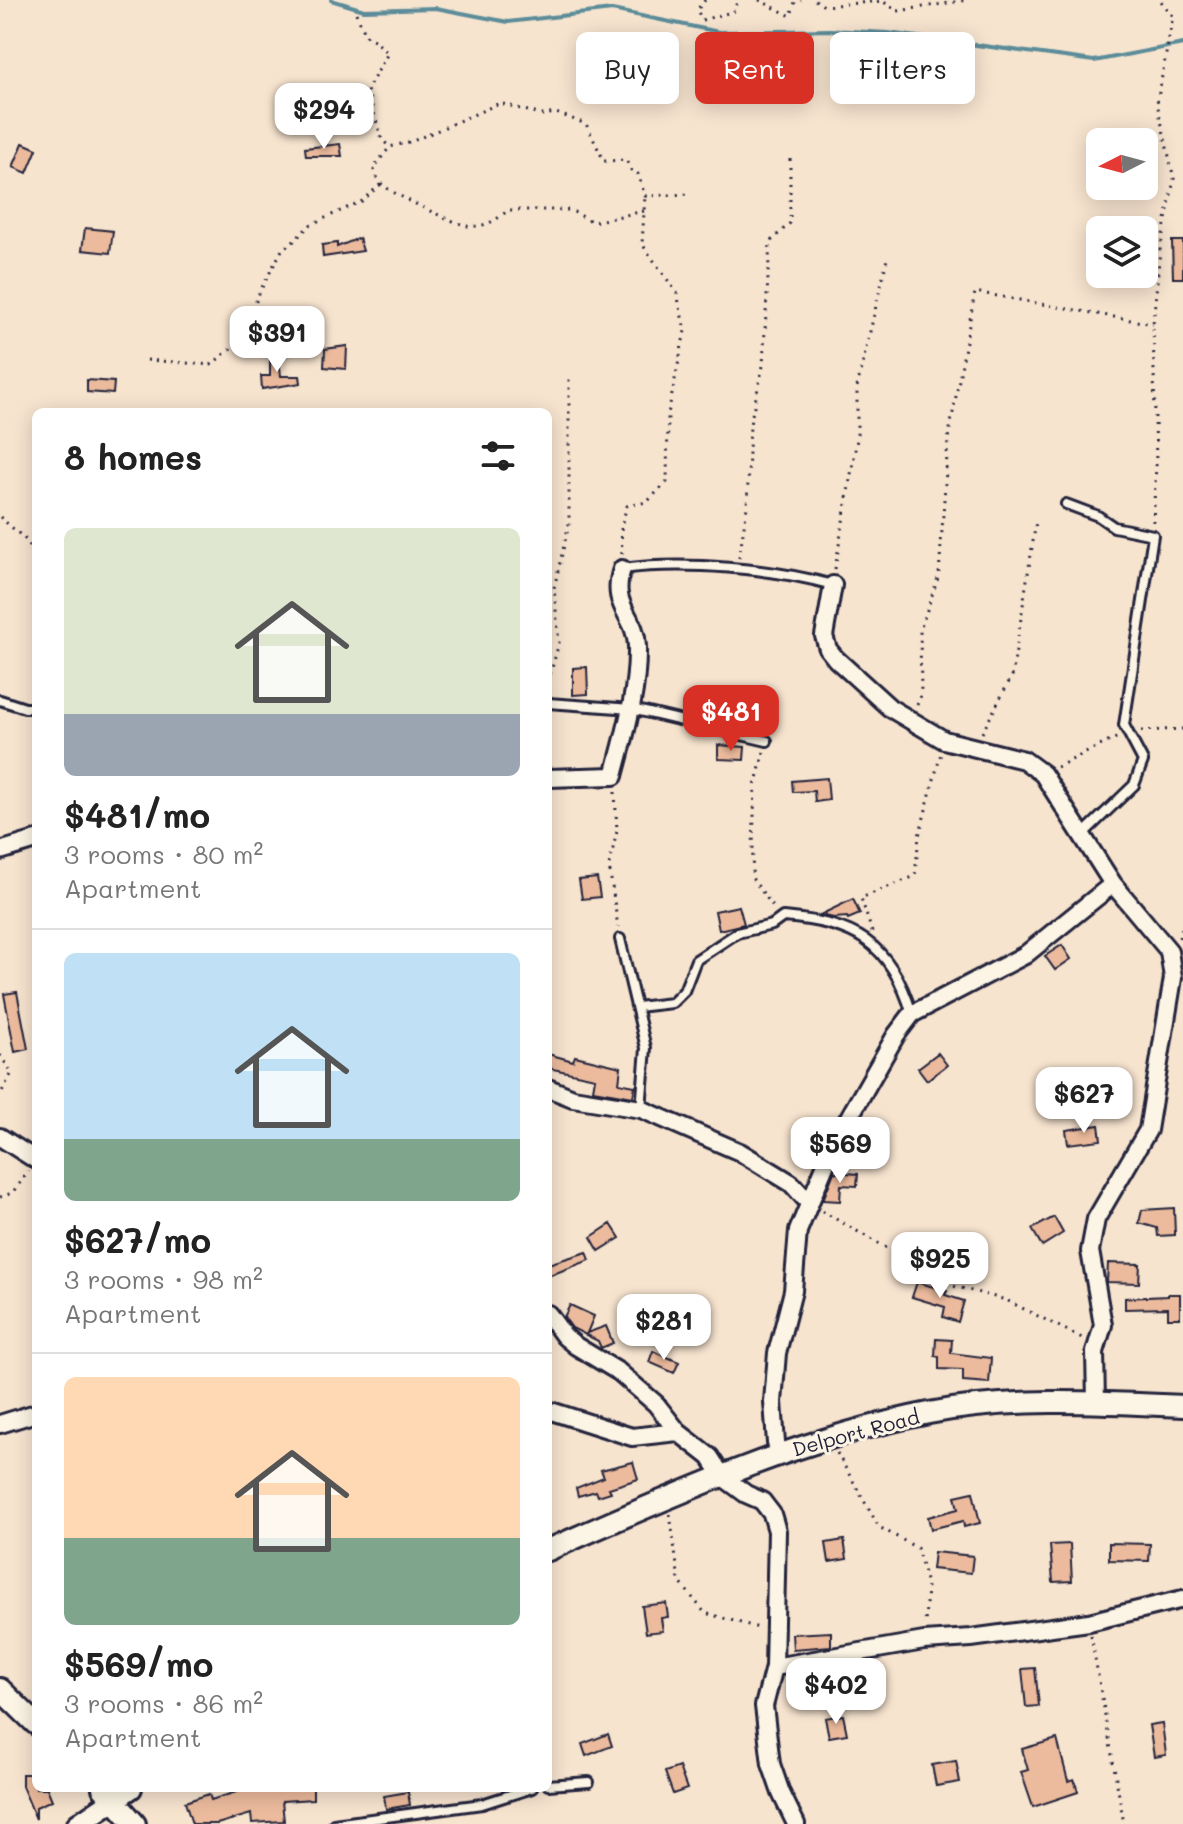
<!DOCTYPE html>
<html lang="en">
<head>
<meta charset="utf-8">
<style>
	:root { --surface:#fff; --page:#f6f6f6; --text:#222; --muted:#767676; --line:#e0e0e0; --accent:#d93025 }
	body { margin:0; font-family:Mali,sans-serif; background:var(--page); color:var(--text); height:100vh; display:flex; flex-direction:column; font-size:30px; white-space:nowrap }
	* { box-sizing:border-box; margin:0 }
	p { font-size:26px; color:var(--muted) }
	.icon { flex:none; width:44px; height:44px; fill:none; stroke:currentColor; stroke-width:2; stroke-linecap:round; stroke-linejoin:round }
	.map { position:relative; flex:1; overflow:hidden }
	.details { position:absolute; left:32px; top:408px; width:520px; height:1384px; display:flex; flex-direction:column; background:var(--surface); border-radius:12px; box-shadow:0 4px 20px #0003 }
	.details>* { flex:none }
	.top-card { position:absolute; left:576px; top:32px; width:486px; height:72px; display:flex; gap:16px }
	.needle { width:52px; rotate:264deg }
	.controls { position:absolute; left:1086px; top:128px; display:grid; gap:16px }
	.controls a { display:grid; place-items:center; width:72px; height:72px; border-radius:12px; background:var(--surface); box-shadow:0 4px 20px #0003; font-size:40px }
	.price { position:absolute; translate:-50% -68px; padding:0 18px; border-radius:16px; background:#fff; color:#222; font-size:26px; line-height:52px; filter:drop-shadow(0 2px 4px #0008) }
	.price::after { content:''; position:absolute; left:50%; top:48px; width:24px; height:18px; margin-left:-12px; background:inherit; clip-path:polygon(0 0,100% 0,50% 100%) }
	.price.on { background:var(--accent); color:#fff }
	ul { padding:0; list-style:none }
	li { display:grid; align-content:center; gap:16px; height:424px; padding:0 32px }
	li+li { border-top:2px solid var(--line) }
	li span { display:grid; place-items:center; height:248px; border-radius:12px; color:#555 }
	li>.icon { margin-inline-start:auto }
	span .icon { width:144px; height:144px; fill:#fffc; stroke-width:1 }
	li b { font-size:34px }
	h2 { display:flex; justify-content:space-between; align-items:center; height:96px; padding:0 32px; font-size:34px }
	.chip { padding:0 28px; border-radius:12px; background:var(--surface); box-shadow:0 4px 20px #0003; font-size:28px; line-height:72px }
	.chip.on { background:var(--accent); color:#fff }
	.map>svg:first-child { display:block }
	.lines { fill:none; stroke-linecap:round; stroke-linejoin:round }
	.stream { stroke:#5b8c99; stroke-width:4 }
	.building { fill:#ecbb9d; stroke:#22223b; stroke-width:2 }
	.service-casing { stroke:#22223b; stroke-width:14 }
	.minor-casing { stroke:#22223b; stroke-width:22 }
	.tertiary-casing { stroke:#22223b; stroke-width:26 }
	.path { stroke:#22223b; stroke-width:3; stroke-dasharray:2 6; stroke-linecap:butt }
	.service { stroke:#fcf5e5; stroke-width:8 }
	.minor { stroke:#fcf5e5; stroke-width:16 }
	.tertiary { stroke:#fcf5e5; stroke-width:20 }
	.labels { text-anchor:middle; stroke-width:6; stroke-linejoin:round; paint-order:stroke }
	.street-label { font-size:20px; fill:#22223b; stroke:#fcf5e5 }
</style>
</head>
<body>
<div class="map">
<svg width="1183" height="1824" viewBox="0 0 1183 1824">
	<rect width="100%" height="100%" fill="#f7e4cf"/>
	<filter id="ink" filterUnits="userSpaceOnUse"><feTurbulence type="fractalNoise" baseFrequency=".0125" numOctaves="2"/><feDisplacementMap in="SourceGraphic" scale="16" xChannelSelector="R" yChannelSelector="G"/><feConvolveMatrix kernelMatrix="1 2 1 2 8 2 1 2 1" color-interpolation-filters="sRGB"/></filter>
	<g filter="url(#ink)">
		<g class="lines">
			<path class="stream" d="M331 0 364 10 436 8 508 22 612 10 719 32 830 30 888 33 1094 61 1183 44"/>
		</g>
		<path class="building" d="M23 143 37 149 27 173 13 167Z
			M340 144 342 156H306L305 148Z
			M85 228 113 231 110 253 82 250Z
			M359 238 363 251 323 257 322 245 337 243V247Z
			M1172 241H1183V278H1173Z
			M347 346 346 369 324 367 325 349Z
			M278 348 281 376H300L301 383 262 389 261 376H270V349Z
			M87 380 114 382 113 394 87 392Z
			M587 667 588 694 573 695V668Z
			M718 745 745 747 744 760 718 759Z
			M827 778 829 800 815 802 814 791 793 792 792 781Z
			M597 878 600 897 582 899 579 880Z
			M853 899 860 914 848 919 847 917 834 918 820 915Z
			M739 906 744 924 719 930 715 911Z
			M1062 945 1071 959 1055 970 1045 956Z
			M17 992 28 1049 15 1052 4 994Z
			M938 1053 947 1065 927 1080 918 1068Z
			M548 1054 573 1061 575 1056 621 1067 619 1083 635 1086 633 1097 593 1090 595 1078 548 1068Z
			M1099 1125 1101 1140 1068 1144 1066 1130Z
			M834 1172 858 1174 857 1186 841 1185 840 1201 823 1200Z
			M1174 1208 1175 1235 1158 1236 1157 1228 1139 1223 1142 1210Z
			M1054 1217 1063 1233 1042 1246 1032 1229Z
			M611 1224 620 1238 599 1251 591 1237Z
			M587 1252 590 1260 548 1276V1264Z
			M1108 1263 1140 1264 1139 1283 1107 1282Z
			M917 1282 947 1291 945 1295 964 1301 958 1322 943 1317 945 1307 912 1297Z
			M1168 1294H1180V1318H1168V1308L1125 1309V1298L1168 1296Z
			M704 1302 708 1317 683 1323 680 1308Z
			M570 1305 594 1316 587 1333 606 1326 613 1343 601 1348 598 1341 572 1328 564 1317Z
			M936 1339 952 1340 951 1353 991 1358 989 1383 963 1381V1370L939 1369V1357L935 1356Z
			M653 1351 679 1362 674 1373 649 1362Z
			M633 1462 638 1479 609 1488 611 1492 598 1496 596 1491 578 1496 576 1488 604 1477 601 1470Z
			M973 1492 980 1523 964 1527 963 1521 931 1529 928 1517 958 1509 955 1496Z
			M844 1540 847 1559 829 1562 826 1543Z
			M1109 1543 1150 1544 1149 1561 1109 1560Z
			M1070 1544 1072 1581 1053 1582 1050 1545Z
			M934 1552 973 1556 971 1573 932 1569Z
			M666 1603 668 1617 661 1618 663 1631 646 1633 642 1606Z
			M831 1632V1646L793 1649 792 1634Z
			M1035 1668 1039 1706 1026 1707 1022 1669Z
			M843 1715 847 1734 829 1737 825 1718Z
			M1162 1723 1166 1755 1154 1757 1149 1725Z
			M608 1734 612 1746 586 1756 582 1744Z
			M1057 1739 1068 1781 1074 1779 1078 1792 1033 1807 1021 1772 1028 1770 1022 1749Z
			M956 1761 960 1782 936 1786 932 1765Z
			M679 1767 687 1789 673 1794 665 1772Z
			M22 1774H36V1788H47L52 1800 36 1807V1819L22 1786Z
			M249 1788H313V1799L282 1801 284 1821 252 1823 251 1814 217 1824H192L185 1802 209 1794 211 1800Z
			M408 1792 410 1805 386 1809 384 1796Z"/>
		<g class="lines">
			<g class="service-casing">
				<path id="service" d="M1066 504 1098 516 1114 527 1153 535 1124 725 1143 761 1134 785 1082 835
					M622 569C683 561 774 568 833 585
					M0 700 25 708H36
					M548 703 632 709 767 741
					M620 939 646 1048 641 1109
					M637 1007 672 1003 684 991 696 960 737 933 772 925 783 917C854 923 890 941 912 1014
					M548 1785 589 1782
					M334 1824 482 1804 532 1788"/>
			</g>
			<g class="minor-casing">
				<path id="minor" d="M833 585 824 636 828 649 836 659 890 708 944 740 1024 760 1043 774 1113 884 1169 951 1173 978 1148 1130 1096 1219 1090 1251 1103 1325 1095 1352 1096 1402
					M548 778 614 776C625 734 638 691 637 646 636 614 609 607 622 569
					M0 851 36 840
					M548 1088 573 1098 641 1109 740 1152 791 1183 809 1203
					M0 1137 36 1160
					M548 1314 564 1336 576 1346 619 1372 656 1404 678 1432 710 1457 723 1477 746 1494 762 1501 772 1514 777 1531 774 1667 764 1706 771 1764 781 1793 796 1824
					M548 1410 632 1437 678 1432
					M0 1424 36 1413
					M780 1454 776 1443 773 1402 777 1353 793 1291 798 1231 835 1142 896 1035 912 1014 1025 955 1113 884
					M774 1667 924 1641 971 1638 1089 1622 1183 1599"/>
			</g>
			<g class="tertiary-casing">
				<path id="tertiary" d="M548 1550C671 1496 796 1439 929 1413 1012 1397 1099 1402 1183 1406
					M0 1689 36 1724
					M103 1788 135 1824
					M78 1824 131 1788"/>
			</g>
			<path class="path" d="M705 0 697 10 702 20 735 11 737 0
				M759 0 791 16 795 2 801 0
				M815 0 824 6 882 1 898 11 967 0
				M356 13 367 37 374 40 388 53 367 90 382 140 390 147
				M644 211 593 222 570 210H508C497 220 484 228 468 226 453 223 394 195 383 185 378 181 376 174 373 168L390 147 413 141 500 103 542 115 556 113 586 124 604 161 626 160 631 170 638 174 645 196 691 194
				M147 360 211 365 240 341 260 291 283 248 292 243 310 225 362 201 381 184
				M0 517 26 540 36 558
				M1153 522 1156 465 1153 324 1160 250 1174 179 1157 103 1173 16 1160 0
				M622 554 621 526 627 506 647 502 667 482 668 414 685 331 677 293 642 244 645 196
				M739 558 747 507 750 424 763 366 770 242 790 223V158
				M835 569 857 439V387L888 255
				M548 682 559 643 554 588 569 524V374
				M917 705 921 695 920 630 939 575 948 440 975 292 1153 324
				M1141 731 1183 729
				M982 733 1012 676 1036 522
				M764 752 755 786 752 878 774 908
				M1057 767 1118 737
				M615 792 617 831 609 866 618 927
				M872 932 861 898 915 876 919 836 941 753
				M1179 938 1183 924
				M0 1055 12 1073 0 1095
				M0 1197 12 1193 29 1171
				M822 1211 953 1286 1006 1300 1084 1339
				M837 1453 879 1527 917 1548 927 1584 925 1626
				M670 1514 679 1581 705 1613 759 1628
				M1091 1635 1124 1824"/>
			<use href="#service" class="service"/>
			<use href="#minor" class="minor"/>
			<use href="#tertiary" class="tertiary"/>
		</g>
	</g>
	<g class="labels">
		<g class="street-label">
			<text transform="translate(856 1433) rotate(-15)" y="7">Delport Road</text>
		</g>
	</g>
</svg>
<div class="controls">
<a><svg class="needle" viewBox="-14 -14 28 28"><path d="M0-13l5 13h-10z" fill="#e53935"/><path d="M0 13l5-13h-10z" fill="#767676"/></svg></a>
<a><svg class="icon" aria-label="layers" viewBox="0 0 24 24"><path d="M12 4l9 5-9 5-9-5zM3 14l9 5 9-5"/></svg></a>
</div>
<b class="price" style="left:324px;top:151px">$294</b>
<b class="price" style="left:277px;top:374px">$391</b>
<b class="price on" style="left:731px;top:753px">$481</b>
<b class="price" style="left:1084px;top:1135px">$627</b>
<b class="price" style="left:840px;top:1185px">$569</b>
<b class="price" style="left:940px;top:1300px">$925</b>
<b class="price" style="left:664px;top:1362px">$281</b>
<b class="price" style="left:836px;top:1726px">$402</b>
<div class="top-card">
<a class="chip">Buy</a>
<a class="chip on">Rent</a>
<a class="chip">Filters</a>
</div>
<section class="details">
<h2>8 homes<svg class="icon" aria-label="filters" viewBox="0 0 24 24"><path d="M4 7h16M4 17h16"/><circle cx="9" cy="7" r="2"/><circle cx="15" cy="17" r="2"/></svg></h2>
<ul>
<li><span style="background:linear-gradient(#dfe7d0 75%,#9aa5b1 0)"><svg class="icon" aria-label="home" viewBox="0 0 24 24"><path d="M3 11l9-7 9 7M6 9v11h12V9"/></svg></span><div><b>$481/mo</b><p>3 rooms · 80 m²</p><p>Apartment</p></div></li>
<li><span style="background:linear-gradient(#bfe0f5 75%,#7fa58c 0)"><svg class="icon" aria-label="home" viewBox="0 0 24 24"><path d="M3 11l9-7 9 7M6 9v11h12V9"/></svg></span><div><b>$627/mo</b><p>3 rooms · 98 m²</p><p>Apartment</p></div></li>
<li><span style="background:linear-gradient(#ffd9b3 65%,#7fa58c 0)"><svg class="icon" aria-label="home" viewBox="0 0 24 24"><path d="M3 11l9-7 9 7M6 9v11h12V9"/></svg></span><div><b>$569/mo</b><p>3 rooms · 86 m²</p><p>Apartment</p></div></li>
</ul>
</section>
</div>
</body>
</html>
